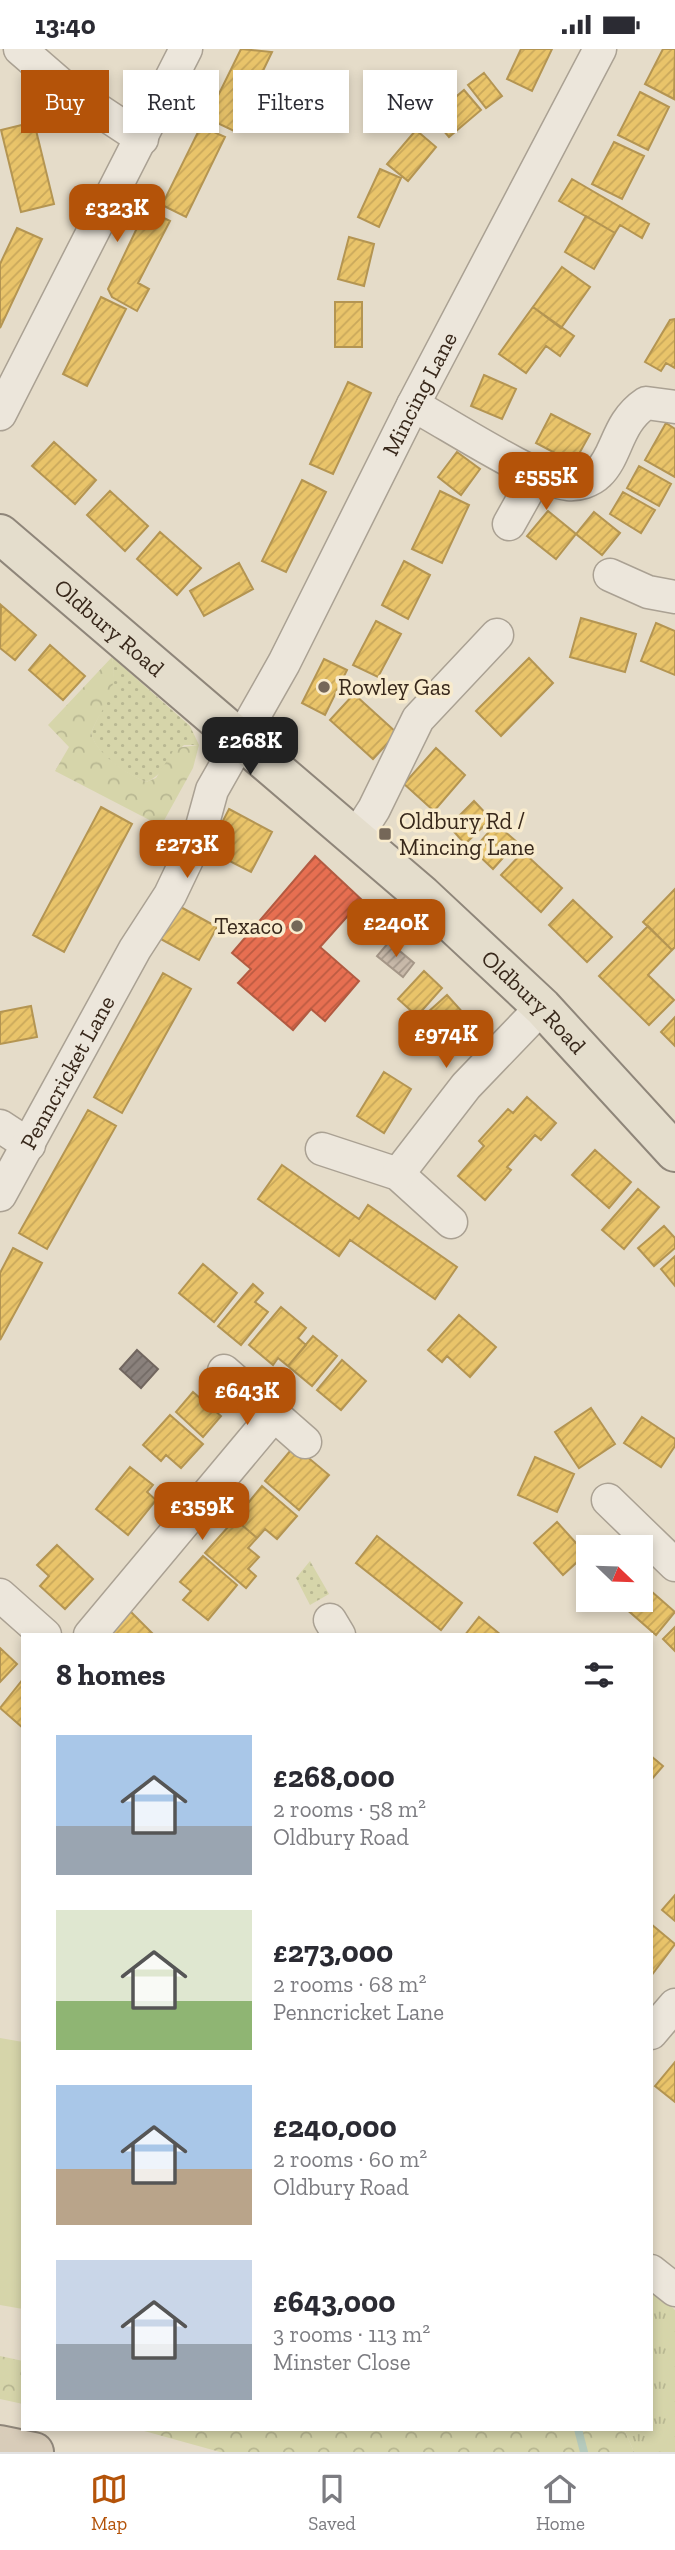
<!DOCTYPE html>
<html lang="en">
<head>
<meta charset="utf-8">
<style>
	:root { --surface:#fff; --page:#f2f2f3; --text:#2b2b33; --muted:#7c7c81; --line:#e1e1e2; --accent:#b45309 }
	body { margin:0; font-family:"Zilla Slab",serif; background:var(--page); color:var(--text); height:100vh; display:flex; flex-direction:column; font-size:26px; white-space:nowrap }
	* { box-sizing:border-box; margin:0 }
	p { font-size:23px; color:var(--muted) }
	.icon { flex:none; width:38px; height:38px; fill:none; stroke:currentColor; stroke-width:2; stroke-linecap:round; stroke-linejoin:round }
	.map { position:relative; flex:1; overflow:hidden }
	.sheet { position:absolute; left:21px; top:1584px; width:632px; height:798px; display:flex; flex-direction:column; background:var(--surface); border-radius:0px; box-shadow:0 4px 10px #0003 }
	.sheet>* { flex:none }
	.top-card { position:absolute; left:21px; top:21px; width:634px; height:63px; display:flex; gap:14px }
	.needle { width:46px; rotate:113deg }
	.buttons { position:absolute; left:576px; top:1486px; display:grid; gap:14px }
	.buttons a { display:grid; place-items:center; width:77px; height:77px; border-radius:0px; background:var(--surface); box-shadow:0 4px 10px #0003; font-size:35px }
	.price { position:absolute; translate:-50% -60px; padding:0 16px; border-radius:14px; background:var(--accent); color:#fff; font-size:23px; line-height:46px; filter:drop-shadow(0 2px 4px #0008) }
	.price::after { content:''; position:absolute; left:50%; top:42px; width:21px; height:16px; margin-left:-10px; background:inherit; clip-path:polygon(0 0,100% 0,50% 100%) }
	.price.current { background:#222; color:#fff }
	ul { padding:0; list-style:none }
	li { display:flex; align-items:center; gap:21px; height:175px; padding:0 35px }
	li span { display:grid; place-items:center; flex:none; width:196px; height:140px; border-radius:0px; color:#555 }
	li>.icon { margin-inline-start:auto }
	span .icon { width:84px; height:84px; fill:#fffc; stroke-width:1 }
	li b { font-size:30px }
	h2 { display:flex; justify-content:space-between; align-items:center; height:84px; padding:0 35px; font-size:30px }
	.tag { padding:0 24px; border-radius:0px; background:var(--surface); box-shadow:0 4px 10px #0003; font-size:24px; line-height:63px }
	.tag.current { background:var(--accent); color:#fff }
	.status { display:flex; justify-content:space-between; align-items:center; height:49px; padding:0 35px; background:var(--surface); direction:ltr }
	.status svg { height:19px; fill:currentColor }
	.dock { display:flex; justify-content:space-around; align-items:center; height:98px; border-top:2px solid var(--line); background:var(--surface); font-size:19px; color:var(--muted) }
	.dock a { display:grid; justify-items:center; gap:4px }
	.dock .current { color:var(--accent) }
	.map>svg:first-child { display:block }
	.grass { fill:url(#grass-dots) }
	.forest { fill:url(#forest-crowns) }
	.park { fill:url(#park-tufts) }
	.pitch { fill:#d6d5aa }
	.homes { fill:url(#homes-hatch); stroke:#b49552; stroke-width:2 }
	.shops { fill:url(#shops-hatch); stroke:#b25a41; stroke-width:2 }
	.industry { fill:url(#industry-hatch); stroke:#71665f; stroke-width:2 }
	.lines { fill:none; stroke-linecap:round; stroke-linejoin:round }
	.stream { stroke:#b5cabc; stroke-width:8 }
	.building { fill:url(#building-hatch); stroke:#a59788; stroke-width:2 }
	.minor-casing { stroke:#aaa193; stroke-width:35 }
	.major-casing { stroke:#8f867a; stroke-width:42 }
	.highway-casing { stroke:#8f867a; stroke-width:42 }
	.minor { stroke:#ece6db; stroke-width:32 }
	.major { stroke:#e4ddcc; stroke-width:38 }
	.highway { stroke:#d8ccb9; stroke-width:38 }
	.poi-dot { fill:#756758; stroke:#f8ebcd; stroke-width:2.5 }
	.labels { text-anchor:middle; stroke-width:7; stroke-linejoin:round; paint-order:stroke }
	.street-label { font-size:23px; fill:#38281b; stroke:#f8ebcd }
	.poi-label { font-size:23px; fill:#38281b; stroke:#f8ebcd; text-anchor:start }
</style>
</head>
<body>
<div class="status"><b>13:40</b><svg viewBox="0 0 49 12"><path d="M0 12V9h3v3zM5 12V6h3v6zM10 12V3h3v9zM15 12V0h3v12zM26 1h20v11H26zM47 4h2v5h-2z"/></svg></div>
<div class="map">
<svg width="675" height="2403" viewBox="0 0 675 2403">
	<defs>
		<pattern id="grass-dots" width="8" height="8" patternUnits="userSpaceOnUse" patternTransform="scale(1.75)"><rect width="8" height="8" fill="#d6d5aa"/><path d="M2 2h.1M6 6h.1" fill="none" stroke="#b8b792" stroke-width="1.8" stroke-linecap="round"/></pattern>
		<pattern id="forest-crowns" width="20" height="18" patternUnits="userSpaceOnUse" patternTransform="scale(1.75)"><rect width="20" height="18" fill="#d6d5aa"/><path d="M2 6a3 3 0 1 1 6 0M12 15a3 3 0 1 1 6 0" fill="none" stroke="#b8b792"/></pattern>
		<pattern id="park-tufts" width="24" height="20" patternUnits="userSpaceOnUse" patternTransform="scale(1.75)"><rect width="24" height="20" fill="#d6d5aa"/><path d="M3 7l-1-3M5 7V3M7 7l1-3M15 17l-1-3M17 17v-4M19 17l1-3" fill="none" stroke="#b8b792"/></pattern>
		<pattern id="homes-hatch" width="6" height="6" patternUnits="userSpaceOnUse" patternTransform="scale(1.75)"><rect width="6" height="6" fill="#e9c46a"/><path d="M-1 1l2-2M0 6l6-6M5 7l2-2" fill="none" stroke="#c9a85b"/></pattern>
		<pattern id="shops-hatch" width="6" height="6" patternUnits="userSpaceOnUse" patternTransform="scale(1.75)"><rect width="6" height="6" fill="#e76f51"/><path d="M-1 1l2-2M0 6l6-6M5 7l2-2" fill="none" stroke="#bc5b42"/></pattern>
		<pattern id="industry-hatch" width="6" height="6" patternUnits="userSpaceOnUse" patternTransform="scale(1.75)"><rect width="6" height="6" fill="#8a817c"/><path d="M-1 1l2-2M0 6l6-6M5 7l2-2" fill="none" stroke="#726a65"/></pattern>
		<pattern id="building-hatch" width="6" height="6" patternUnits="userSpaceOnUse" patternTransform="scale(1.75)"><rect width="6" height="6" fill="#c9baaa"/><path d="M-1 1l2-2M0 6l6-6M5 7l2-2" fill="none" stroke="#a4978a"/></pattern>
	</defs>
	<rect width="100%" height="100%" fill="#e5dcc9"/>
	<path class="grass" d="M112 608 190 677 199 696H184C170 708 163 727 146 733 125 724 97 707 91 684 103 655 118 641 112 608Z
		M310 1512 329 1545 310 1556 296 1529Z"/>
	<path class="forest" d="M112 608C119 643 104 654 91 684 97 706 126 724 146 733L156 729 175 699 199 696 193 719 161 777 55 722 69 698 48 676Z
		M0 2307 23 2312V2355L0 2350Z
		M137 2380H624L634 2403H220Z"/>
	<path class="park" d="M651 2239 675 2261V2403H634L624 2380H651Z"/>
	<path class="pitch" d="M0 1989 23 1993V2260L0 2256Z"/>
	<path class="homes" d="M241 0 272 3 234 82 207 69Z
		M521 0H552L532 42 507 30Z
		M663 0H675L674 50 645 35Z
		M484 24 502 47 486 59 468 36Z
		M464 41 481 61 449 88 432 68Z
		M640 43 669 58 648 101 618 86Z
		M34 73 54 155 21 163 1 81Z
		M201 77 225 88 186 168 162 156Z
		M416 81 436 98 408 132 387 115Z
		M614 93 644 107 622 150 592 135Z
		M380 120 401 129 379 178 358 168Z
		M572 130 649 175 642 189 620 176 615 184 559 152Z
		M146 160 170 172 138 234 149 240 137 262 112 248 108 240Z
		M586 167 615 184 594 220 565 203Z
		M17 179 42 190 0 279V215Z
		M349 188 374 195 364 237 338 230Z
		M562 218 590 238 561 279 533 258Z
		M101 248 126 260 87 337 63 325Z
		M335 253H362V298H335Z
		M533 258 574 287 560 307 546 297 526 324 499 305Z
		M675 270V319L666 314 661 322 645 313 670 271Z
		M484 326 516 340 502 370 471 357Z
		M348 333 371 344 333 425 310 415Z
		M551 365 590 385 574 414 536 394Z
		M666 374 675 380V428L645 411Z
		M54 393 96 431 75 455 32 417Z
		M457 403 480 420 461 446 438 428Z
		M639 417 671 435 659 457 627 439Z
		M302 431 326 443 286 523 262 512Z
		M110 442 148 477 125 502 87 466Z
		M440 442 469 456 442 514 412 500Z
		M623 443 655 461 641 484 610 465Z
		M548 462 576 485 556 510 527 487Z
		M594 463 620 484 602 506 576 485Z
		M160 483 201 519 177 546 137 510Z
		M404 512 430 526 408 570 382 556Z
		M239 514 253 540 204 567 190 542Z
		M1 556 36 586 15 611 0 599Z
		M581 569 636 585 625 623 570 608Z
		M376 572 401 585 378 628 353 616Z
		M656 574 675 582V626L641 612Z
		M50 596 85 627 63 651 29 621Z
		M529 609 553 634 501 687 476 662Z
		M324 610 347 621 325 666 302 654Z
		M354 645 397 684 373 710 330 671Z
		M436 699 465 726 434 762 404 735Z
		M474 752 491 770 465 795 449 777Z
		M101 758 132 775 64 903 33 886Z
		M229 760 272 783 251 823 208 801Z
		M496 775 517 793 493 820 473 801Z
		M523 803 562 839 541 863 501 826Z
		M675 840V898L672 901 643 873Z
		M573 851 612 888 587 913 549 876Z
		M177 856 217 878 199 911 159 889Z
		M648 877 672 901 648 926 674 951 649 976 599 927Z
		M424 922 442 939 417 967 398 950Z
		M163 924 191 940 122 1064 94 1048Z
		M447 946 474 976 445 1002 418 972Z
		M31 957 37 988 0 995V963Z
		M675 968V997L661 983Z
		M384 1023 411 1040 384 1084 357 1067Z
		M527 1048 556 1074 541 1091 535 1086 507 1118 511 1121 485 1151 458 1127 484 1097 479 1092 508 1060 513 1064Z
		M88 1061 116 1077 47 1200 19 1184Z
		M595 1101 631 1133 609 1159 572 1126Z
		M282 1116 359 1170 368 1156 457 1218 435 1250 350 1191 339 1207 258 1150Z
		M638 1140 659 1158 624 1200 602 1181Z
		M664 1177 675 1189V1199L654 1217 638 1199Z
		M13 1199 42 1214 0 1291V1224Z
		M675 1207V1237L661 1220Z
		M203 1215 237 1244 214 1273 179 1244Z
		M253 1235 263 1244 255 1253 268 1263 241 1296 218 1277Z
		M281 1258 306 1279 298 1289 306 1296 288 1317 278 1309 273 1316 249 1296Z
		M459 1266 496 1298 470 1328 447 1307 442 1313 428 1301Z
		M313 1287 337 1307 312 1337 288 1317Z
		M342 1311 366 1332 341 1361 317 1341Z
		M193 1343 221 1367 203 1388 176 1363Z
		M591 1359 615 1395 579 1419 555 1383Z
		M170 1366 203 1395 181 1419 166 1406 161 1412 143 1396Z
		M642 1368 675 1390V1397L661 1418 624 1394Z
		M291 1401 301 1409 305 1406 329 1426 299 1461 265 1432Z
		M535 1408 574 1425 557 1463 518 1446Z
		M130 1418 153 1436 147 1443 156 1451 128 1486 96 1460Z
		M262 1437 297 1467 277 1490 265 1480 257 1489 235 1470Z
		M235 1470 257 1489 248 1499 259 1508 248 1520 256 1527 246 1539 205 1504Z
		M557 1473 586 1505 563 1526 534 1494Z
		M377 1487 462 1554 441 1581 356 1514Z
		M57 1496 93 1530 65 1560 40 1537 49 1527 37 1516Z
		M203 1507 237 1536 208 1571 183 1551 191 1542 180 1533Z
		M588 1515V1540L578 1534Z
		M643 1535 675 1563 656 1586 624 1558 630 1550H640Z
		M130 1562 154 1586H107Z
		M479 1568 501 1586H465Z
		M675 1578V1602L663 1590Z
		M0 1599 17 1615 0 1633Z
		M23 1630V1679L0 1659Z
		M651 1707 663 1717 651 1731Z
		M675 1846V1872L662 1861Z
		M651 1875 675 1895 651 1927Z
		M675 2013V2053L655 2037Z"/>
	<path class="shops" d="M315 807 362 851 320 898 359 932 325 972 311 960 293 981 238 934 251 920 232 904Z"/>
	<path class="industry" d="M137 1301 158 1320 141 1339 120 1320Z"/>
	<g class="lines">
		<path class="stream" d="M578 2380 584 2403"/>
	</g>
	<path class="building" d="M389 893 414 914 403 928 377 907Z"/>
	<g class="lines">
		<g class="minor-casing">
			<g id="minor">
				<path d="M20 0 65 39 142 90"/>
				<path d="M413 356C447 374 535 432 568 435 578 436 591 432 598 425 618 406 616 374 646 354L675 358"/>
				<path d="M0 365 186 0"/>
				<path d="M509 475 537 425"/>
				<path d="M610 526 648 543 675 548"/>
				<path d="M356 788 374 760 418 670 497 586"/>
				<path d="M0 1077 29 1096"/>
				<path d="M322 1100 398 1125 451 1173"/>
				<path d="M398 1125 466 1037 542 958"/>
				<path id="s1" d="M0 1146 135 900 170 846 201 781 212 741 284 614 413 356 600 0"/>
				<path d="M224 1322 305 1393"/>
				<path d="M608 1451 675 1516"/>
				<path d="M0 1546 45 1586"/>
				<path d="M330 1571 339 1586"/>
				<path d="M90 1586 273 1367"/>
				<path d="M651 1984 675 1956"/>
				<path d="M651 2222 675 2241"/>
			</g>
		</g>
		<g class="major-casing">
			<g id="major">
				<path id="s2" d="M0 485 422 846 542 958 675 1103"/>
			</g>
		</g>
		<g class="highway-casing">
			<path id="highway" d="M0 2396 34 2403"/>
		</g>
		<use href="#minor" class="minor"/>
		<use href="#major" class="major"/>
		<use href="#highway" class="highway"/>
	</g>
	<g class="poi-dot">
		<circle cx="324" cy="638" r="7"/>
		<rect x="378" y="778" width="14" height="14" rx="3.5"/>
		<circle cx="297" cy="877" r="7"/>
	</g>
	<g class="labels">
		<g class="street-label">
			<text dy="8" stroke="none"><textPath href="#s1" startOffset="906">Mincing Lane</textPath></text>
			<text dy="8" stroke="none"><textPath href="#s2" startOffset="144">Oldbury Road</textPath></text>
			<text dy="8" stroke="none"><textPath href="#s2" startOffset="710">Oldbury Road</textPath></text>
			<text dy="8" stroke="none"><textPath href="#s1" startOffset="140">Penncricket Lane</textPath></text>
		</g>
		<g class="poi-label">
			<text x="338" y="646">Rowley Gas</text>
			<text x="399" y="780">Oldbury Rd /<tspan x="399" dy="26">Mincing Lane</tspan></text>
			<text x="283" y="885" text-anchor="end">Texaco</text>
		</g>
	</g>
</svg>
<div class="buttons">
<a><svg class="needle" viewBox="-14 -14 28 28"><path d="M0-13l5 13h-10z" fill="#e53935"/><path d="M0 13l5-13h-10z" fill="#7c7c81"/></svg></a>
</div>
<b class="price" style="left:117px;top:195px">£323K</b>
<b class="price" style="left:546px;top:463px">£555K</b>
<b class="price current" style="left:250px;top:728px">£268K</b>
<b class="price" style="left:187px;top:831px">£273K</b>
<b class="price" style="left:396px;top:910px">£240K</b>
<b class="price" style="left:446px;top:1021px">£974K</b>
<b class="price" style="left:247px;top:1378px">£643K</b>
<b class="price" style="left:202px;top:1493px">£359K</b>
<div class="top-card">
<a class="tag current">Buy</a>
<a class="tag">Rent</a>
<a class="tag">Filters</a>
<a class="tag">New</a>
</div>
<section class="sheet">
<h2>8 homes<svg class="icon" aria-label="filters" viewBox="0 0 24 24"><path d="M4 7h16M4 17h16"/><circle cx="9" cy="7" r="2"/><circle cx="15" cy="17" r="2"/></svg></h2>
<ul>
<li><span style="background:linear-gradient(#a9c7e8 65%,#9aa5b1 0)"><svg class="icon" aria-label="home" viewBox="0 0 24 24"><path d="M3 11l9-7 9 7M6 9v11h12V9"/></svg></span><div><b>£268,000</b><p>2 rooms · 58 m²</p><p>Oldbury Road</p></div></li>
<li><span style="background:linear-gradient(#dfe7d0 65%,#8fb573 0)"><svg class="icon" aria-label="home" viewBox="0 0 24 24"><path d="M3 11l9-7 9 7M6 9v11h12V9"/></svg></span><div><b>£273,000</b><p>2 rooms · 68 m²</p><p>Penncricket Lane</p></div></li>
<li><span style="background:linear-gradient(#a9c7e8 60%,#b9a48a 0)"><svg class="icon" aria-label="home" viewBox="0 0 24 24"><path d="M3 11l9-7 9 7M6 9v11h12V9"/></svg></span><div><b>£240,000</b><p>2 rooms · 60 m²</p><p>Oldbury Road</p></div></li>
<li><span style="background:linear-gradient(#c9d6e8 60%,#9aa5b1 0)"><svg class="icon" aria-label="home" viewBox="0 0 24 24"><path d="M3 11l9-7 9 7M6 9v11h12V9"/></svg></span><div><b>£643,000</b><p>3 rooms · 113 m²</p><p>Minster Close</p></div></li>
</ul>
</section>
</div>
<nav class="dock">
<a class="current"><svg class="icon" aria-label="map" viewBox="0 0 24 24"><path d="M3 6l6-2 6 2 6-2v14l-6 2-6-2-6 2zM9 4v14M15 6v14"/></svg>Map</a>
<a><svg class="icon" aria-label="saved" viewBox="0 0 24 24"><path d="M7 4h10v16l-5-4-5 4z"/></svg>Saved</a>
<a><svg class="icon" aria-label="home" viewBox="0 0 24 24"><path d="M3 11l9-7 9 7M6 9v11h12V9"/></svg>Home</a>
</nav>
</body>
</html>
